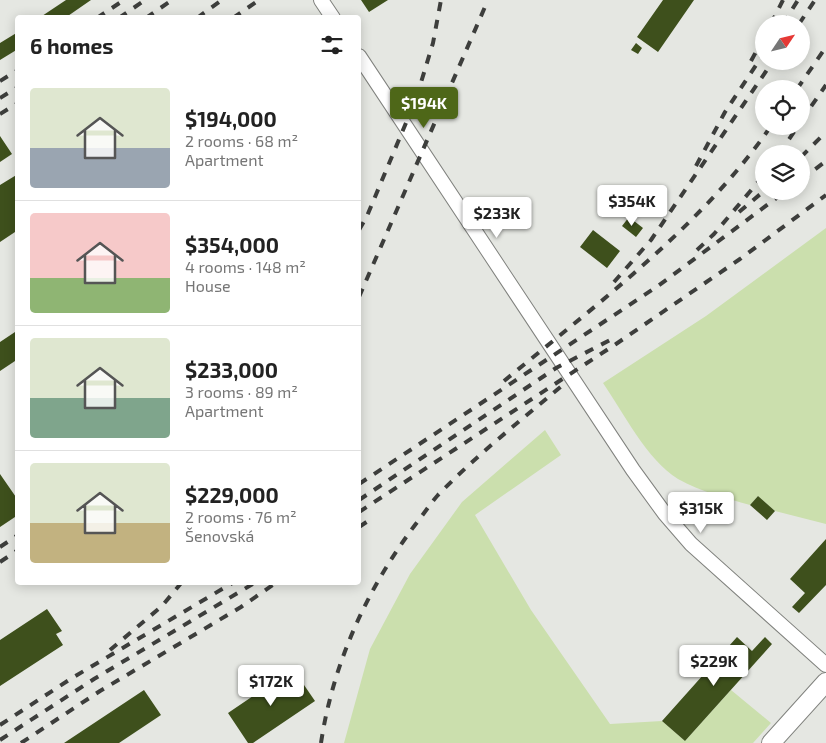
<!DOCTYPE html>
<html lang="en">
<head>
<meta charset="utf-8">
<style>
	:root { --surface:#fff; --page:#f6f6f6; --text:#222; --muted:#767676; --line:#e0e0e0; --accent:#4e6718 }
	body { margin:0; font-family:"Exo 2",sans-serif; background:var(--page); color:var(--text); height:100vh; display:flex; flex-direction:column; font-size:19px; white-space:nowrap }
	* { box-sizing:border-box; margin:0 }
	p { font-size:16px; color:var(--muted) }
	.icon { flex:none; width:28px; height:28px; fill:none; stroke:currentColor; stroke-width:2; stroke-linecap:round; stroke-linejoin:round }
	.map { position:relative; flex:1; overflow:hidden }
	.drawer { position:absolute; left:15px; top:15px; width:346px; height:570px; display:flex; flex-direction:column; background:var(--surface); border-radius:5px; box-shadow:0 2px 12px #0003 }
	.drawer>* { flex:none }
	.needle { width:32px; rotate:55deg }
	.controls { position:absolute; left:755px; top:15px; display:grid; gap:10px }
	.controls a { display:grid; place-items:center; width:55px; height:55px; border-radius:50%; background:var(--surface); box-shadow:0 2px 12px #0003; font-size:25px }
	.price { position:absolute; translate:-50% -42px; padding:0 11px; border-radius:5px; background:#fff; color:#222; font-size:16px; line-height:32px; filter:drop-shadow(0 1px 2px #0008) }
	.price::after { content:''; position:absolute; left:50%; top:30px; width:15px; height:11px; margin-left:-8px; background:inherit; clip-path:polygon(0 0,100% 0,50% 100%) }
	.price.current { background:var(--accent); color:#fff }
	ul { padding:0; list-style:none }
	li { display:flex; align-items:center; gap:15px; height:125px; padding:0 15px }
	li+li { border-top:1px solid var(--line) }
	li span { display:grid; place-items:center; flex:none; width:140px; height:100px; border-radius:5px; color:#555 }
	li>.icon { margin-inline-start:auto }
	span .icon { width:60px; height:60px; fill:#fffc; stroke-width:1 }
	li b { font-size:21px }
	h2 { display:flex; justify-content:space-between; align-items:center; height:60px; padding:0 15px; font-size:21px }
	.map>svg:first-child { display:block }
	.green { fill:#cbdfad }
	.building { fill:#3e501c }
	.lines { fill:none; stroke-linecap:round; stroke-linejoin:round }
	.minor-casing { stroke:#80827e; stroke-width:16 }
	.tertiary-casing { stroke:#80827e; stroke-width:20 }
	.minor { stroke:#fff; stroke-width:14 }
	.tertiary { stroke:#fff; stroke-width:18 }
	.rail { stroke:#3d3e3c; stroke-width:4; stroke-dasharray:9 9; stroke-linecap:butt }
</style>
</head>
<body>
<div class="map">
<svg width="826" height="743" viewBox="0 0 826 743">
	<rect width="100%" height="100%" fill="#e5e7e2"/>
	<path class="green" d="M826 228V524L775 511 758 496 750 505C726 498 701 492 678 479 647 460 623 412 603 383L706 316Z
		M545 430 561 455 475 515 531 610 610 724 662 721 685 741 731 690 771 723 753 743H344L370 649 410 574 462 502Z"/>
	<path class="building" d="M66 0H91L65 18H39Z
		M361 0H388L369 12Z
		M663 0H694L658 52 637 37Z
		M18 32V49L0 60V43Z
		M636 43 642 48 638 54 631 50Z
		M0 136 12 154 0 162Z
		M18 174V230L0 242V185Z
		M629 217 643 228 636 237 622 226Z
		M593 230 620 251 607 268 580 247Z
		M18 330V359L0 371V342Z
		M0 474 18 500V515L0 527Z
		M758 496 775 511 767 520 750 505Z
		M826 539V585L799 613 792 607 805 593 790 579Z
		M47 609 62 631 56 634 63 645 0 686V640Z
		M737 637 752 651 765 637 772 644 685 741 662 721Z
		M293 669 315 701 253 743H248L228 713Z
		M144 690 161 715 119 743H64Z"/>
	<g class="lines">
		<g class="minor-casing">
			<path id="minor" d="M321 0 333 18
				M359 56 633 470 665 514 691 544 826 665"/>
		</g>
		<g class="tertiary-casing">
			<path id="tertiary" d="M771 743 826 682"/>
		</g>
		<use href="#minor" class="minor"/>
		<use href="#tertiary" class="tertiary"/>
		<path class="rail" d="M97 18 124 0
			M119 18 145 0
			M146 18 172 0
			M197 18 222 0
			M233 18 259 0
			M771 24 783 0
			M783 24 798 0
			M799 24 815 0
			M751 61 764 37
			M0 81 18 70
			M797 89 826 47
			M0 98 18 87
			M0 114 18 103
			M801 121 826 85
			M779 154 798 126
			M801 157 826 132
			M696 166 725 112 764 53
			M801 180 826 161
			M739 212 764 191
			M359 230 367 216 416 99 433 43 441 0
			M697 250 714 234 764 175
			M614 282 651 240 773 61
			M359 297 488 0
			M504 381C596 305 703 225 771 126
			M359 484 658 286 786 191
			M359 500 556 368 612 339
			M359 512 616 344 740 259 826 195
			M359 527 368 521
			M0 547 18 535
			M0 562 18 550
			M110 650 162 606 182 582
			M0 725 72 678 234 582
			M0 740 94 679 256 582
			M21 743 100 691 241 607 277 582
			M321 743C333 663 367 589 415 525 423 515 430 504 438 495 477 455 521 420 564 384"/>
	</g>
</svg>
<div class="controls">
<a><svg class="needle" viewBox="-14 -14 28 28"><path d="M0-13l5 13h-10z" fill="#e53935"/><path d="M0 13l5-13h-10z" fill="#767676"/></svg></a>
<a><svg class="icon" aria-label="locate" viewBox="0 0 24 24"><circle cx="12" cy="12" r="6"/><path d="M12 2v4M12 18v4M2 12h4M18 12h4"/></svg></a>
<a><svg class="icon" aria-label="layers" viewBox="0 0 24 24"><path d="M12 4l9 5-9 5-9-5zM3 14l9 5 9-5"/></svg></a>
</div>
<b class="price current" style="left:424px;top:129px">$194K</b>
<b class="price" style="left:632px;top:227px">$354K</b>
<b class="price" style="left:497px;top:239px">$233K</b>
<b class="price" style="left:701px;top:534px">$315K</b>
<b class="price" style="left:714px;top:687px">$229K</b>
<b class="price" style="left:271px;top:707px">$172K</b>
<section class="drawer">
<h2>6 homes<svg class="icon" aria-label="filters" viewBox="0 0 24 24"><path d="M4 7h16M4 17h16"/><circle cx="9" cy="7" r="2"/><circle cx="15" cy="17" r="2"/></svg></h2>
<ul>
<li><span style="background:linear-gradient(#dfe7d0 60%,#9aa5b1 0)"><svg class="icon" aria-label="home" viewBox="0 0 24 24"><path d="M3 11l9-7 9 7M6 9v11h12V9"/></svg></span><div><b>$194,000</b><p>2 rooms · 68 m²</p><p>Apartment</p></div></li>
<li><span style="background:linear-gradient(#f6c9c9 65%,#8fb573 0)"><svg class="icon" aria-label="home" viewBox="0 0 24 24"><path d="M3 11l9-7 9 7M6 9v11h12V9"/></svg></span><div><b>$354,000</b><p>4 rooms · 148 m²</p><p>House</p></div></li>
<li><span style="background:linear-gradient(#dfe7d0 60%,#7fa58c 0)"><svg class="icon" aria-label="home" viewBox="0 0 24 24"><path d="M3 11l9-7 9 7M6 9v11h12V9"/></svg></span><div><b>$233,000</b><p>3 rooms · 89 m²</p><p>Apartment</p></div></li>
<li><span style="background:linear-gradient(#dfe7d0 60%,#c2b280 0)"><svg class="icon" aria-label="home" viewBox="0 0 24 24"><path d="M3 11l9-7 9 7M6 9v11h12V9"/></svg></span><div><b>$229,000</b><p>2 rooms · 76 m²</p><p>Šenovská</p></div></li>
</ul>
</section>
</div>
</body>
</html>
